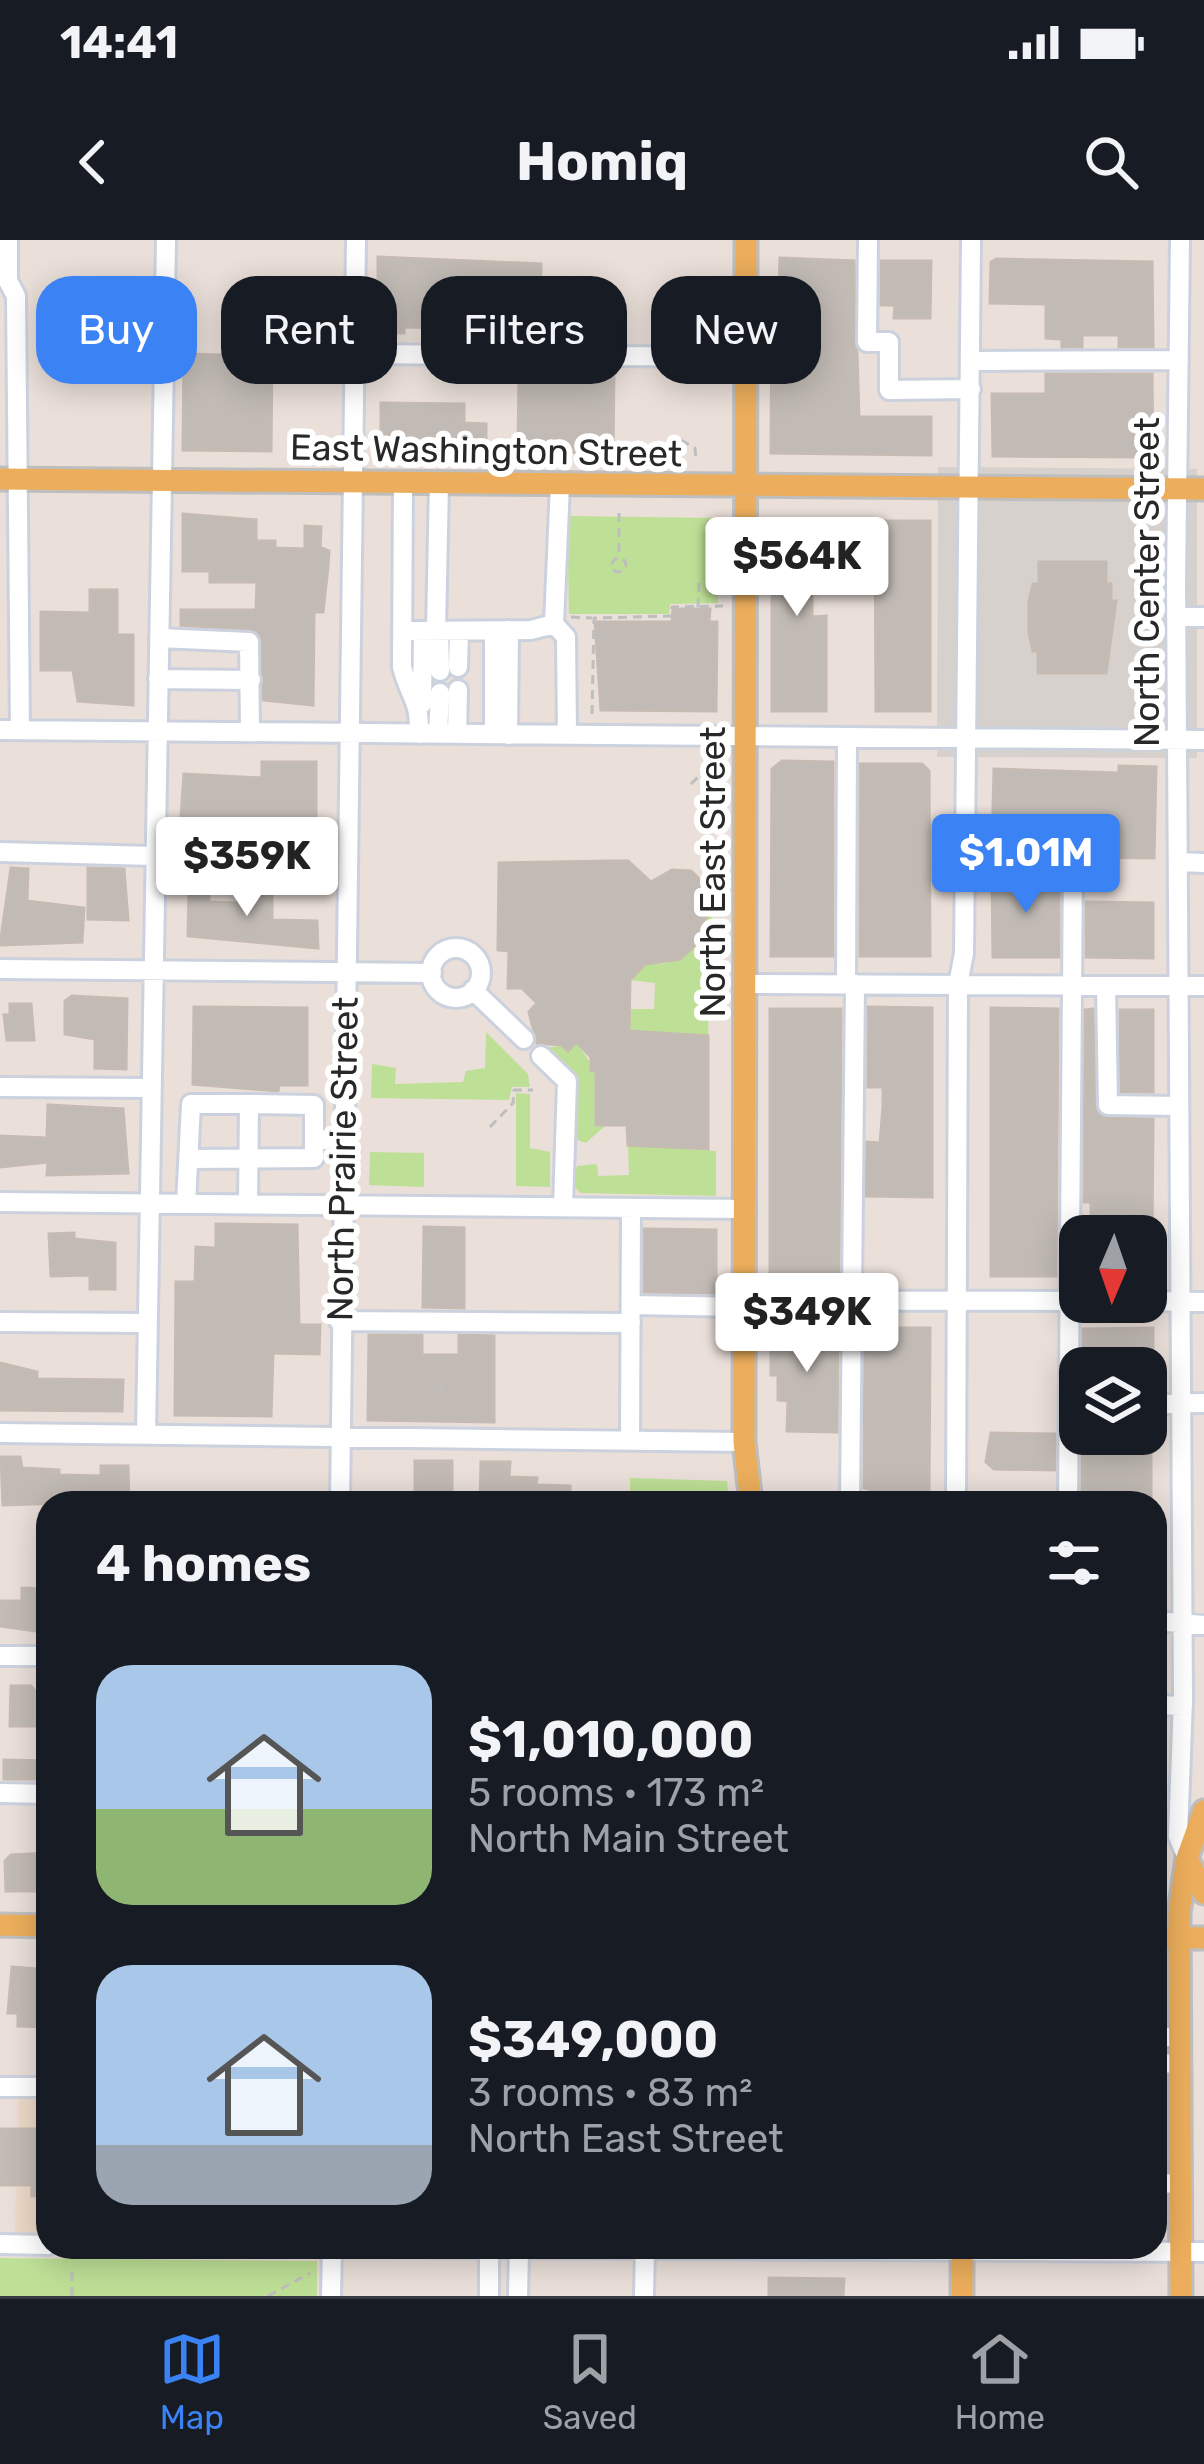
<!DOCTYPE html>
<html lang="en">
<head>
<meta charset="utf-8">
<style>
	:root { --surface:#171b24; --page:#20242c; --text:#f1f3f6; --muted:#9ea1a6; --line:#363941; --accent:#3b82f5 }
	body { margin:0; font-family:Rubik,sans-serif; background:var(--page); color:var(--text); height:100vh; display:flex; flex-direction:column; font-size:45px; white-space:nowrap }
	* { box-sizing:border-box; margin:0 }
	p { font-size:39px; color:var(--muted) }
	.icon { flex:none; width:66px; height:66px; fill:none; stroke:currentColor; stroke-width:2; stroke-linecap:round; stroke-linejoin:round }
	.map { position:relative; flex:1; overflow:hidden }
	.sheet { position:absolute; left:36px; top:1251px; width:1131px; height:768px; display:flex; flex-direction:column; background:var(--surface); border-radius:36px; box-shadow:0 6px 30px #0003 }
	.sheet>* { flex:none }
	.hud { position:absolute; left:36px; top:36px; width:1134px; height:108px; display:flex; gap:24px }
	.needle { width:78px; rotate:182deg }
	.tools { position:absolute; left:1059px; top:975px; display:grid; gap:24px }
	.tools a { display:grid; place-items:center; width:108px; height:108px; border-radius:24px; background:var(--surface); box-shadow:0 6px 30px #0003; font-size:60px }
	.price { position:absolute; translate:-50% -102px; padding:0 27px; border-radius:12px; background:#fff; color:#222; font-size:39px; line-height:78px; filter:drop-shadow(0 3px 6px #0008) }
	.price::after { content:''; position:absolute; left:50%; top:72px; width:36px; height:27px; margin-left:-18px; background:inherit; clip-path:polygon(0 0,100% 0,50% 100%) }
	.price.active { background:var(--accent); color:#fff }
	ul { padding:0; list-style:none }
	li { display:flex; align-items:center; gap:36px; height:300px; padding:0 60px }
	li span { display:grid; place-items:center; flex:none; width:336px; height:240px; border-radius:36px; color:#555 }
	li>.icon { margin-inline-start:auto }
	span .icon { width:144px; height:144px; fill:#fffc; stroke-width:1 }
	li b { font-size:51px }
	h2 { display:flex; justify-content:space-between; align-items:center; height:144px; padding:0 60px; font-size:51px }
	.tag { padding:0 42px; border-radius:36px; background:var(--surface); box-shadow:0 6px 30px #0003; font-size:42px; line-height:108px }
	.tag.active { background:var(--accent); color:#fff }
	.status { display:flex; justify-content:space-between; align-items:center; height:84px; padding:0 60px; background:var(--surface); direction:ltr }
	.status svg { height:33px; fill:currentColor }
	header { display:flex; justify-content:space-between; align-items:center; height:156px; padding:0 60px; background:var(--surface); font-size:54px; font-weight:700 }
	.dock { display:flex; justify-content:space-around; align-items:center; height:168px; border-top:3px solid var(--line); background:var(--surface); font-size:33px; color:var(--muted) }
	.dock a { display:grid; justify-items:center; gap:6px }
	.dock .active { color:var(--accent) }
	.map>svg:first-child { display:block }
	.education { fill:#ecd9c8 }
	.green { fill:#bee096 }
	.plaza { fill:#d6d1cc }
	.building { fill:#c2bbb5; stroke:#c5bbb3; stroke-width:3 }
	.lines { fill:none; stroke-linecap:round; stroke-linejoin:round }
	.minor-casing { stroke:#ccd2dd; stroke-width:24 }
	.major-casing { stroke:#bebebe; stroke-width:27 }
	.path { stroke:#bebebe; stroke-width:3; stroke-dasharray:9 6; stroke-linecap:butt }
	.minor { stroke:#fff; stroke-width:18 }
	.major { stroke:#ecae5c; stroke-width:21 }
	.labels { text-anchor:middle; stroke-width:12; stroke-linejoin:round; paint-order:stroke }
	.street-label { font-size:36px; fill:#282828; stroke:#fff }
</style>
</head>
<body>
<div class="status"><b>14:41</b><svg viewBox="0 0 49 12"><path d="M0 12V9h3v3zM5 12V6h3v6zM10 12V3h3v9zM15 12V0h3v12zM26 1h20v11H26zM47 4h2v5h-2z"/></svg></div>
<header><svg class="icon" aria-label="back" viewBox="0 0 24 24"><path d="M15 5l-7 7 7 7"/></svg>Homiq<svg class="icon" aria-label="search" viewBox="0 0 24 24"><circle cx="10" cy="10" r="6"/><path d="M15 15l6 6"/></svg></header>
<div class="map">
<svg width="1204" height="2056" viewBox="0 0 1204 2056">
	<rect width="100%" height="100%" fill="#eadfd9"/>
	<path class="education" d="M18 1851 48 1852V1998L15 1997Z"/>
	<path class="green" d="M567 276 718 278V363L670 364 669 374H569Z
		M712 660 708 796 650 801V791H629V769H654L655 743 630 740 646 723C673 728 686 714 704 696L698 690Z
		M486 792 528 834 530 847H512L509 860 371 858 372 824 396 828 395 844 463 842 466 831 485 828Z
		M576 802 596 831V884L606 885 586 903 575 899V836L548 808 562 805 568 811Z
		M516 853 530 854V908L550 912V947L516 946Z
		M628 905 716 911V956L580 953 573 945 577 926 597 924 598 936 629 935Z
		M370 912 424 913V947L369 945Z
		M630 1238 727 1241 729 1263H630Z
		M0 2018 317 2021V2056H0Z"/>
	<path class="plaza" d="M938 227 1197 229V518L937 517Z"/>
	<path class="building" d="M378 17 541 24 540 102H519V96H442V88L404 87V93H378Z
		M780 18 854 21 859 177H931V215L771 213 772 50 779 49Z
		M996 19 1152 22 1153 107H1119V95H1082V107H1062V99L1046 98V64L990 63 991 22Z
		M881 21H931L930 78H894L895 65H881Z
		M184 114 272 116 271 211 183 210Z
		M519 129H614L613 213 518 212Z
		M1046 134H1152L1153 217 993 216 992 154H1046Z
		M381 163 464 164V183L486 184V212H381Z
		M183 274 256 280V301H275V308L305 309V286L321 287 320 307 329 311 328 327 323 372H314L313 465 263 460 262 402 255 390 181 385V370H256L257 342H210V331H183Z
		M772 279 827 280V303H812V377L826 376V471H772Z
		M875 281H930V471H876Z
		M1039 322H1106V344H1111V361H1116L1106 433H1038V411H1033L1029 393V361L1033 344H1039Z
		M90 350H117V395H133V465L78 461 73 430H41V372L90 373Z
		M673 369H710L709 382H717L716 471 601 470 595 382H672Z
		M782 521 833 522V716H771L772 529Z
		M262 522H316V614L252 616 253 598H229V584H195V590L180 591 184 534 262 538Z
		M860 524H922L929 531 930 716H860Z
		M1119 526 1156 527 1154 618 1085 617 1073 608H992L994 529 1119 533Z
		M611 621H628L651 642 672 630 691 631 710 650 711 669 698 690 705 696 680 719 645 724 630 740 629 791 708 796V909L628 905 627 885H596V831H591V817L576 802 568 811 562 805 537 803 529 772 537 763 522 748H508L509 711 498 710 499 623Z
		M11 628 28 629 27 661 84 668 82 702 0 705Z
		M88 628 124 629 128 680 88 679Z
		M992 635H1059V717H993Z
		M238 644 272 645V680L317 681 318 708 188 696 189 649H209V662L238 663Z
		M1086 662 1153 663V718L1086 717Z
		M72 756 127 759 126 829 95 828V799L65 794V761Z
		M10 764H31L34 800H7L4 775H10Z
		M194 767 307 768V845H279L278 851 193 844Z
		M868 767 932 768V957L866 956 867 902 880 903 883 866V847H868Z
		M991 768 1058 769 1056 1036H991Z
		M770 769H841L839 1033 770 1032Z
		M1093 769 1096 871 1107 878 1153 879 1152 996H1091V962H1084L1085 770Z
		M1120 770H1153V852H1121Z
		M48 865 123 869 128 933 47 935 48 922 0 927V896L47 898Z
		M216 984 297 985 299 1085H320L319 1114 273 1113 271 1176 175 1175 176 1042H195L196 1007 216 1008Z
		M424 987 464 988V1068L423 1067Z
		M644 989 716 990V1053L644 1052Z
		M74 993V999L115 1003V1049H90V1035L51 1036 49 994Z
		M783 1085 838 1086 837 1192 787 1191 788 1161 778 1160V1135H771V1086Z
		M865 1088H930L929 1263H870V1249L864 1248Z
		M1153 1088V1128H1083V1089Z
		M369 1095H422V1115H459V1095L494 1096V1182L368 1180Z
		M0 1123 37 1132V1139L123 1140 122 1171 0 1170Z
		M991 1193 1055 1194V1230L994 1229 986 1222Z
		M1082 1194H1151V1263H1082Z
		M1 1217H20L22 1228 59 1230V1235L101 1236V1226H128L129 1263 67 1254 66 1263 3 1265Z
		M415 1221H452V1263H415Z
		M481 1222H510L509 1237 537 1238 536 1245 570 1246V1263H480Z
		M22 1348 43 1349 36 1391 0 1386V1361H22Z
		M11 1446H31L35 1451V1486H10Z
		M4 1520 48 1521V1539H4Z
		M48 1613V1651H6L5 1621 11 1615Z
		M12 1727 48 1730V1787L18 1786V1773H8Z
		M0 1889H48V1956H32V1945H0Z
		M769 2038 844 2039 843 2056H769Z"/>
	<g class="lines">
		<g class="minor-casing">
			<path id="minor" d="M8 0V41L16 56 20 490
				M868 0 867 102H889V150L971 149
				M1180 0 1176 345 1183 1459 1178 1596 1187 1618
				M355 114 745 117
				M971 121 1179 120
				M403 242 402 427C410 458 420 459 419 494
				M1176 377H1204
				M554 384 560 244
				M554 384 566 397 567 495
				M402 391 531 390 554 384
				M436 391 439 242
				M439 392 440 431
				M159 398 249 402 250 492
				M458 427 459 391
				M158 439 251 440
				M422 464 423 391
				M0 490 1204 500
				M438 494 440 453
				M457 494 458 450
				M494 494V391
				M508 495 509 390
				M0 612 154 616
				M967 621 1073 622 1068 1263
				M1178 622 1204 623
				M431 733a25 25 0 1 1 50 0a25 25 0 1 1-50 0Z
				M0 729 432 733
				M745 744 1204 746
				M846 744 847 497
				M1106 746 1108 865 1178 866
				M473 750 524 799
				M541 816 567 841 563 967
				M0 847 151 848
				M249 864 314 865V900H326
				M191 919 314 918V900
				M0 962 746 969
				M186 964 191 864H249L248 964
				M746 1060 1077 1061
				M1146 1061 1204 1062
				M631 1065 746 1067
				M339 1081 631 1083
				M0 1082 147 1083
				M1146 1164 1204 1163
				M0 1193 744 1202
				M146 1194 166 0
				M630 1201 631 968
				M340 1263 356 0
				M850 1263 855 744
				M956 1263 958 745 964 713 971 0
				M1155 1381 1204 1385
				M0 1416H48
				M1155 1465 1183 1466
				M0 1553 48 1554
				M1155 1797H1179
				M1155 1823 1180 1824
				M0 1847H48
				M1155 1944 1181 1943
				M0 2004 48 2005
				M321 2007 1204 2012
				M489 2007V2056
				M331 2056 332 2007
				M518 2056 519 2008
				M644 2056 645 2007"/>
		</g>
		<g class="major-casing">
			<path id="major" d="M746 0 744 1202 751 1263
				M0 239 1204 249
				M1187 1618 1204 1653
				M0 1685 48 1686
				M1155 1697 1204 1698
				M962 2056V2007
				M1181 2056 1179 1673 1187 1618 1204 1571"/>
		</g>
		<path class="path" d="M681 200 695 208 696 220
			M619 273V318
			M710 294H724
			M612 325a7 7 0 1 1 14 0a7 7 0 1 1-14 0Z
			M708 334V274
			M698 367 699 343H708V334H723
			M571 377 592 378
			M592 474 594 378 671 376 672 367 723 366
			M691 544 715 520
			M490 887 513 863 514 850H533
			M442 1154 443 1138
			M72 2056V2030
			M268 2056 310 2033"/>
		<use href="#minor" class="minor"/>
		<use href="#major" class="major"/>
	</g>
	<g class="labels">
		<g class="street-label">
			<text transform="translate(486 210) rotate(1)" y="13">East Washington Street</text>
			<text transform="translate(1146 342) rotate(-90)" y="13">North Center Street</text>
			<text transform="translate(712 632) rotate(-90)" y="13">North East Street</text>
			<text transform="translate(342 919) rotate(-89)" y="13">North Prairie Street</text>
		</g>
	</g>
</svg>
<div class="tools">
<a><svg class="needle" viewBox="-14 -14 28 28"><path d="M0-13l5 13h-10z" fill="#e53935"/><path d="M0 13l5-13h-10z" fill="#9ea1a6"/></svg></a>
<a><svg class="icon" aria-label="layers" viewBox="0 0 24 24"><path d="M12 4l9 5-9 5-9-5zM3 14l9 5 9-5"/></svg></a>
</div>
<b class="price" style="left:797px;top:379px">$564K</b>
<b class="price active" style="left:1026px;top:676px">$1.01M</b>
<b class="price" style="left:247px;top:679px">$359K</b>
<b class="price" style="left:807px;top:1135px">$349K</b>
<div class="hud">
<a class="tag active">Buy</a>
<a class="tag">Rent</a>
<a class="tag">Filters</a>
<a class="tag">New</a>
</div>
<section class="sheet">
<h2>4 homes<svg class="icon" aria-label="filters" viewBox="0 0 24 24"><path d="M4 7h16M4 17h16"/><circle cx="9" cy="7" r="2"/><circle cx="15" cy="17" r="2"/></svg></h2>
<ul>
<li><span style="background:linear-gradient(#a9c7e8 60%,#8fb573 0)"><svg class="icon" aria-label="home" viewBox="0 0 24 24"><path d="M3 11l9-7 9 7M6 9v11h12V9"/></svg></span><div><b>$1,010,000</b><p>5 rooms · 173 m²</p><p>North Main Street</p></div></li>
<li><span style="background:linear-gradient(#a9c7e8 75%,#9aa5b1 0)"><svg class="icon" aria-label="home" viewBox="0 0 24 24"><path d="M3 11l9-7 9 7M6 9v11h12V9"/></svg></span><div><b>$349,000</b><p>3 rooms · 83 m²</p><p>North East Street</p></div></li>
</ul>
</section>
</div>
<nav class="dock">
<a class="active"><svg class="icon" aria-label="map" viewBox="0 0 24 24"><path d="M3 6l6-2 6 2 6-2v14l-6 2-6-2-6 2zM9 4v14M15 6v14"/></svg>Map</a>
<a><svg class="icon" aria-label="saved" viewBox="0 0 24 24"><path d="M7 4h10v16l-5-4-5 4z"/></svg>Saved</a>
<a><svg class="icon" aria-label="home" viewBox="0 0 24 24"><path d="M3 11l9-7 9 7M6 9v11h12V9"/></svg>Home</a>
</nav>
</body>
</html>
